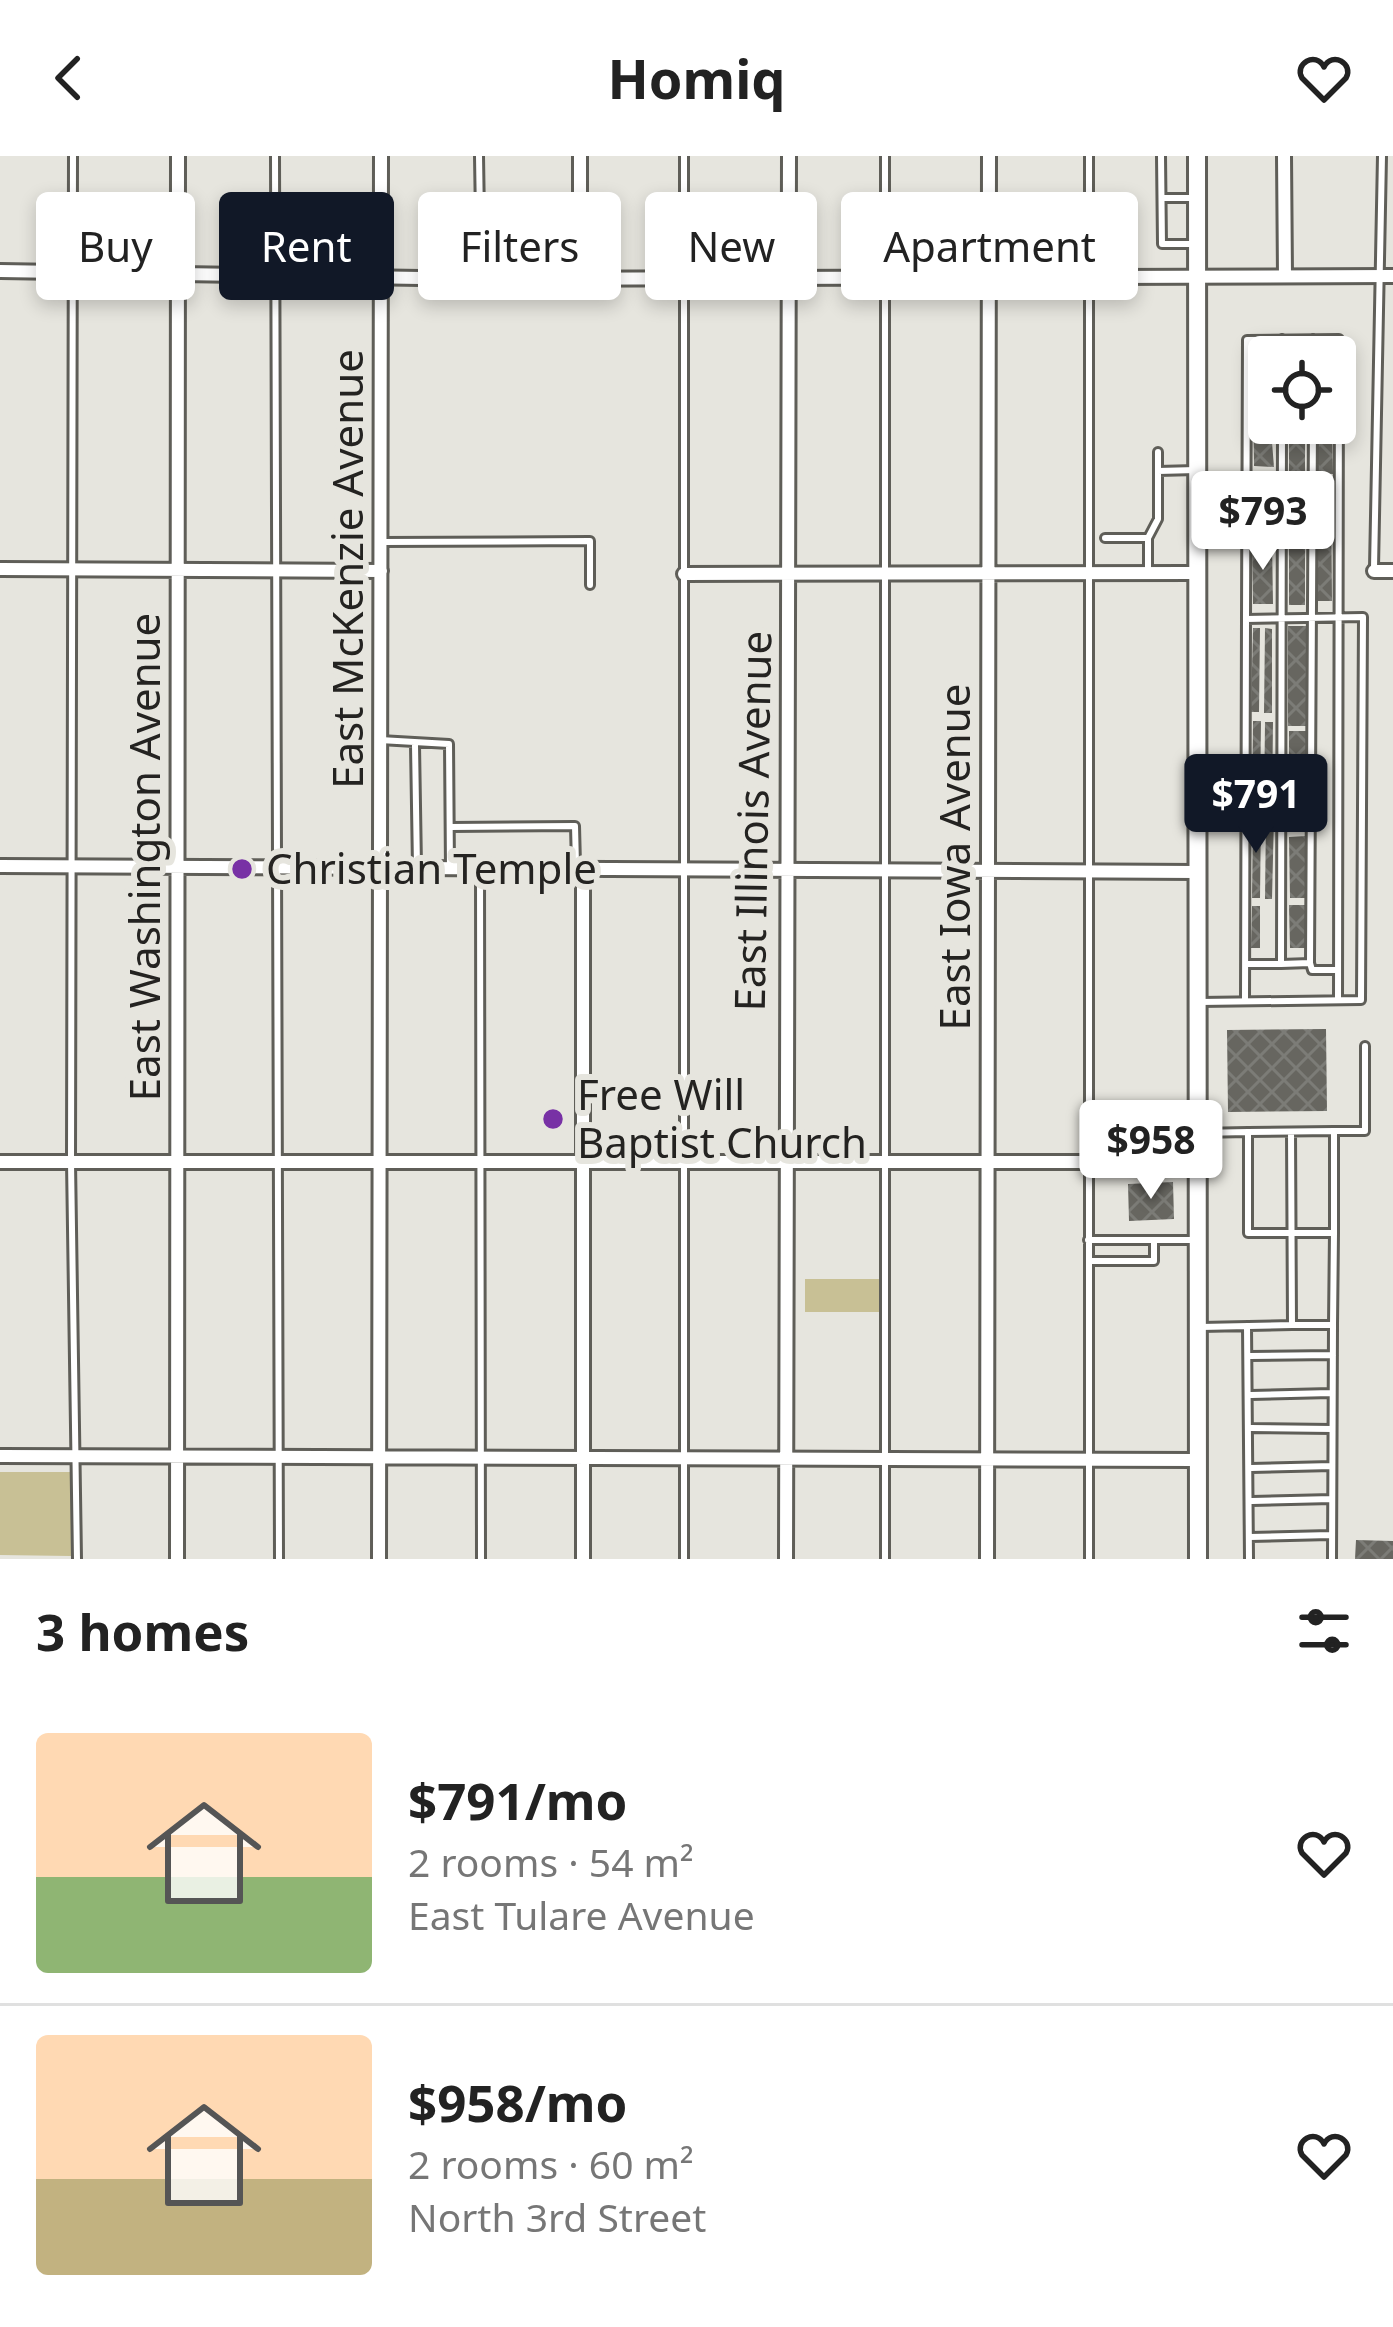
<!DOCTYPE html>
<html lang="en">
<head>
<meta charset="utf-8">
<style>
	:root { --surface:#fff; --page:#f2f2f2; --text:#222; --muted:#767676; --line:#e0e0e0; --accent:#111827 }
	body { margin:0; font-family:"Noto Sans",sans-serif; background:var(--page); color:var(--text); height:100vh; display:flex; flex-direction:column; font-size:45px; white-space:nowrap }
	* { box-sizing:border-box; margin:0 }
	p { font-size:39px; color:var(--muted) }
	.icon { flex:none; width:66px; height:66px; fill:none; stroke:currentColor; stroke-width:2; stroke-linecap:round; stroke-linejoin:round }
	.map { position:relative; height:1403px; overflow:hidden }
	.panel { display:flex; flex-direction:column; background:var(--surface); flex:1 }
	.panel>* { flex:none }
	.hud { position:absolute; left:36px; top:36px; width:1323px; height:108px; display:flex; gap:24px }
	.controls { position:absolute; left:1248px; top:180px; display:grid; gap:24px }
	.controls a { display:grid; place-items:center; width:108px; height:108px; border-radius:12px; background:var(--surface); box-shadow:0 6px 18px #0003; font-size:60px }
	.price { position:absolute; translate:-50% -102px; padding:0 27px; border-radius:12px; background:#fff; color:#222; font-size:39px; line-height:78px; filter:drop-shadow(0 3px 6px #0008) }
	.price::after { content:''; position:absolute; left:50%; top:72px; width:36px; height:27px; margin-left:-18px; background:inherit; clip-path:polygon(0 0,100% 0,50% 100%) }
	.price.active { background:var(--accent); color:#fff }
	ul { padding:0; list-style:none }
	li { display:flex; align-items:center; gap:36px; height:300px; padding:0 36px }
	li+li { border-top:3px solid var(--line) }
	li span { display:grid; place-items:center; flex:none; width:336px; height:240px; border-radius:12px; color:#555 }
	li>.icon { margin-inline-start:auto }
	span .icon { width:144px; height:144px; fill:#fffc; stroke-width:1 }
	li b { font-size:51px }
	h2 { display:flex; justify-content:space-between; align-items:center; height:144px; padding:0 36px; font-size:51px }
	.chip { padding:0 42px; border-radius:12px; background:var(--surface); box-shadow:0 6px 18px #0003; font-size:42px; line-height:108px }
	.chip.active { background:var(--accent); color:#fff }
	header { display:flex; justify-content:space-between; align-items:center; height:156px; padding:0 36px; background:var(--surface); font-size:54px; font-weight:700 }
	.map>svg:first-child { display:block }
	.green { fill:#c8c095 }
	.building { fill:url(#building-cross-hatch) }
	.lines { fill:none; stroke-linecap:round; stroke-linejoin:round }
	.service-casing { stroke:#5f5e58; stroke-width:12 }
	.minor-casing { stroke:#5f5e58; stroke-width:18 }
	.secondary-casing { stroke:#5f5e58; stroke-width:22 }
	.service { stroke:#fff; stroke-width:6 }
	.minor { stroke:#fff; stroke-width:12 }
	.secondary { stroke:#fff; stroke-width:16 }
	.poi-dot { fill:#7831a5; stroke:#e6e5de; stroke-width:4.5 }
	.labels { text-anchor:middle; stroke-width:12; stroke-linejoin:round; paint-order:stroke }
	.street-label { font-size:42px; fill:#242321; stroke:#e6e5de }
	.poi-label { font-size:42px; fill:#242321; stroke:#e6e5de; text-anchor:start }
</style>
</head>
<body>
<header><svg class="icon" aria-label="back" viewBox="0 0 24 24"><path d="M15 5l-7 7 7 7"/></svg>Homiq<svg class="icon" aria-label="heart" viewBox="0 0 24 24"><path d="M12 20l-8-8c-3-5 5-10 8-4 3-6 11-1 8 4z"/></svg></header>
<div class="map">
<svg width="1393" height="1403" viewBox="0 0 1393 1403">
	<defs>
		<pattern id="building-cross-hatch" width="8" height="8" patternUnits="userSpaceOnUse" patternTransform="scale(3)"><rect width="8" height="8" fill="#676660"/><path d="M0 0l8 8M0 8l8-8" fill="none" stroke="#7c7c77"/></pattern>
	</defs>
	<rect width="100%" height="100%" fill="#e6e5de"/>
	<path class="green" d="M805 1123H882V1156H805Z
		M0 1316H71V1400L0 1399Z"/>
	<path class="building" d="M1273 183 1269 245 1253 244V184Z
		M1269 249 1274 311 1254 310 1253 250Z
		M1316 267H1332L1333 318 1316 317Z
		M1289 281H1305V449H1289Z
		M1268 318 1269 380H1249V319Z
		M1317 323 1331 325 1332 445H1316Z
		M1272 386 1273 448H1253L1252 387Z
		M1288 470H1306V570H1288Z
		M1253 472H1260L1259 556H1251Z
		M1265 472 1272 473V557H1264Z
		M1253 565H1261L1260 650H1252Z
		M1265 566H1273L1272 650H1264Z
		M1289 575H1306L1307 675H1289Z
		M1253 657H1261L1260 742H1252Z
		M1266 659H1274L1272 743H1265Z
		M1306 680 1307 742H1290L1289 681Z
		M1289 749H1306V792H1290Z
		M1252 750H1260V792H1251Z
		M1326 873 1327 955 1228 956 1227 874Z
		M1173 1026 1174 1063 1129 1065 1128 1028Z
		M1356 1384 1393 1385V1403H1355Z"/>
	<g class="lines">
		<g class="service-casing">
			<path id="service" d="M73 0 71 1006 77 1403
				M275 0 279 1403
				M479 0 481 122
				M684 0V1403
				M885 0V1403
				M1161 0 1162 88H1193
				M1162 42H1193
				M1282 183V201
				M1313 183V201
				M1282 267 1281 808 1310 807
				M1313 267 1310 807 1312 814H1338
				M1158 315 1196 314
				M1105 382H1148V417
				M1148 382 1158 363V296
				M381 386 590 385V429
				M1374 412 1382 0
				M380 584 449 588 450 712
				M415 589 417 711
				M450 671 575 670 576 709
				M480 712 481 1403
				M1246 808H1281
				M1245 843 1246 463
				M1200 846 1361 844 1363 461C1324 462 1285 462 1246 463L1247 184 1339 183 1338 844
				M1334 975V1077H1248V976Z
				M1334 975H1365V890
				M1291 976 1292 1169H1333L1332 1403
				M1198 977 1248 976
				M1088 1084H1194
				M1089 1105H1154V1084
				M1333 1169 1334 1077
				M1247 1170 1249 1403
				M1201 1171 1292 1169
				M1250 1200 1333 1199
				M1251 1239 1331 1237
				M1251 1272 1332 1273
				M1251 1312 1332 1310
				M1252 1345 1332 1343
				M1250 1381 1330 1379
				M1089 1403V0"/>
		</g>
		<g class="minor-casing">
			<path id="minor" d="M580 0V121
				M1284 0 1285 120
				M0 115 481 123 1393 120
				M0 413 381 415
				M1374 415H1393
				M684 418 1197 417
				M0 710 1197 716
				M0 1006H1197
				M0 1300 1197 1304
				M177 1403 178 0
				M379 1403 381 0
				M583 1403V713
				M786 1403 789 0
				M987 1403 989 0"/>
		</g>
		<g class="secondary-casing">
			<path id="secondary" d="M1197 0 1198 1403"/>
		</g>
		<use href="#service" class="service"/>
		<use href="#minor" class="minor"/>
		<use href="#secondary" class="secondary"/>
	</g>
	<g class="poi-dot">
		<circle cx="242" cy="713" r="12"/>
		<circle cx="553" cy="963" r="12"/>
	</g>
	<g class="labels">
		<g class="street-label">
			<text transform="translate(348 413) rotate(-90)" y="15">East McKenzie Avenue</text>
			<text transform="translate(753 665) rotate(-89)" y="15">East Illinois Avenue</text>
			<text transform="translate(145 701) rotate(-90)" y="15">East Washington Avenue</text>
			<text transform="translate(955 701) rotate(-90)" y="15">East Iowa Avenue</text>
		</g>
		<g class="poi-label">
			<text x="266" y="728">Christian Temple</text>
			<text x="577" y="954">Free Will<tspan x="577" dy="48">Baptist Church</tspan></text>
		</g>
	</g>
</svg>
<div class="controls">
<a><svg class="icon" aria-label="locate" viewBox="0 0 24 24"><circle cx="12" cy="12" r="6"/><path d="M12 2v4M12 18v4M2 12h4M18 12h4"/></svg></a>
</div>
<b class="price" style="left:1263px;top:417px">$793</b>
<b class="price active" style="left:1256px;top:700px">$791</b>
<b class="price" style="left:1151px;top:1046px">$958</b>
<div class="hud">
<a class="chip">Buy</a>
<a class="chip active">Rent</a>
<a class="chip">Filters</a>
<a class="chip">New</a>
<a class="chip">Apartment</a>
</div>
</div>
<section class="panel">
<h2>3 homes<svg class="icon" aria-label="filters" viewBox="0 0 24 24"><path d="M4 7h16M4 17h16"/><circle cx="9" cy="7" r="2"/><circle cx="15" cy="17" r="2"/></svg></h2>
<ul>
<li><span style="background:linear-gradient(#ffd9b3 60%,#8fb573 0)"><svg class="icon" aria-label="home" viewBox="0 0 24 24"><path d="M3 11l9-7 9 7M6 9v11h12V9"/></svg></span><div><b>$791/mo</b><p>2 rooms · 54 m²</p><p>East Tulare Avenue</p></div><svg class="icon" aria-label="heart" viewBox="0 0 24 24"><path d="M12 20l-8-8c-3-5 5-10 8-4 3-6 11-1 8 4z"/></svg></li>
<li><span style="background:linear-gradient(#ffd9b3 60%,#c2b280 0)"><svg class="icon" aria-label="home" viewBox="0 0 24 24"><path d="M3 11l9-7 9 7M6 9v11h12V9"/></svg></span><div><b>$958/mo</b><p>2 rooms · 60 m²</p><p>North 3rd Street</p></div><svg class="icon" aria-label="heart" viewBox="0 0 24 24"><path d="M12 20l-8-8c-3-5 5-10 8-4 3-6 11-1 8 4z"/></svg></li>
</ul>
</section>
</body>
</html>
